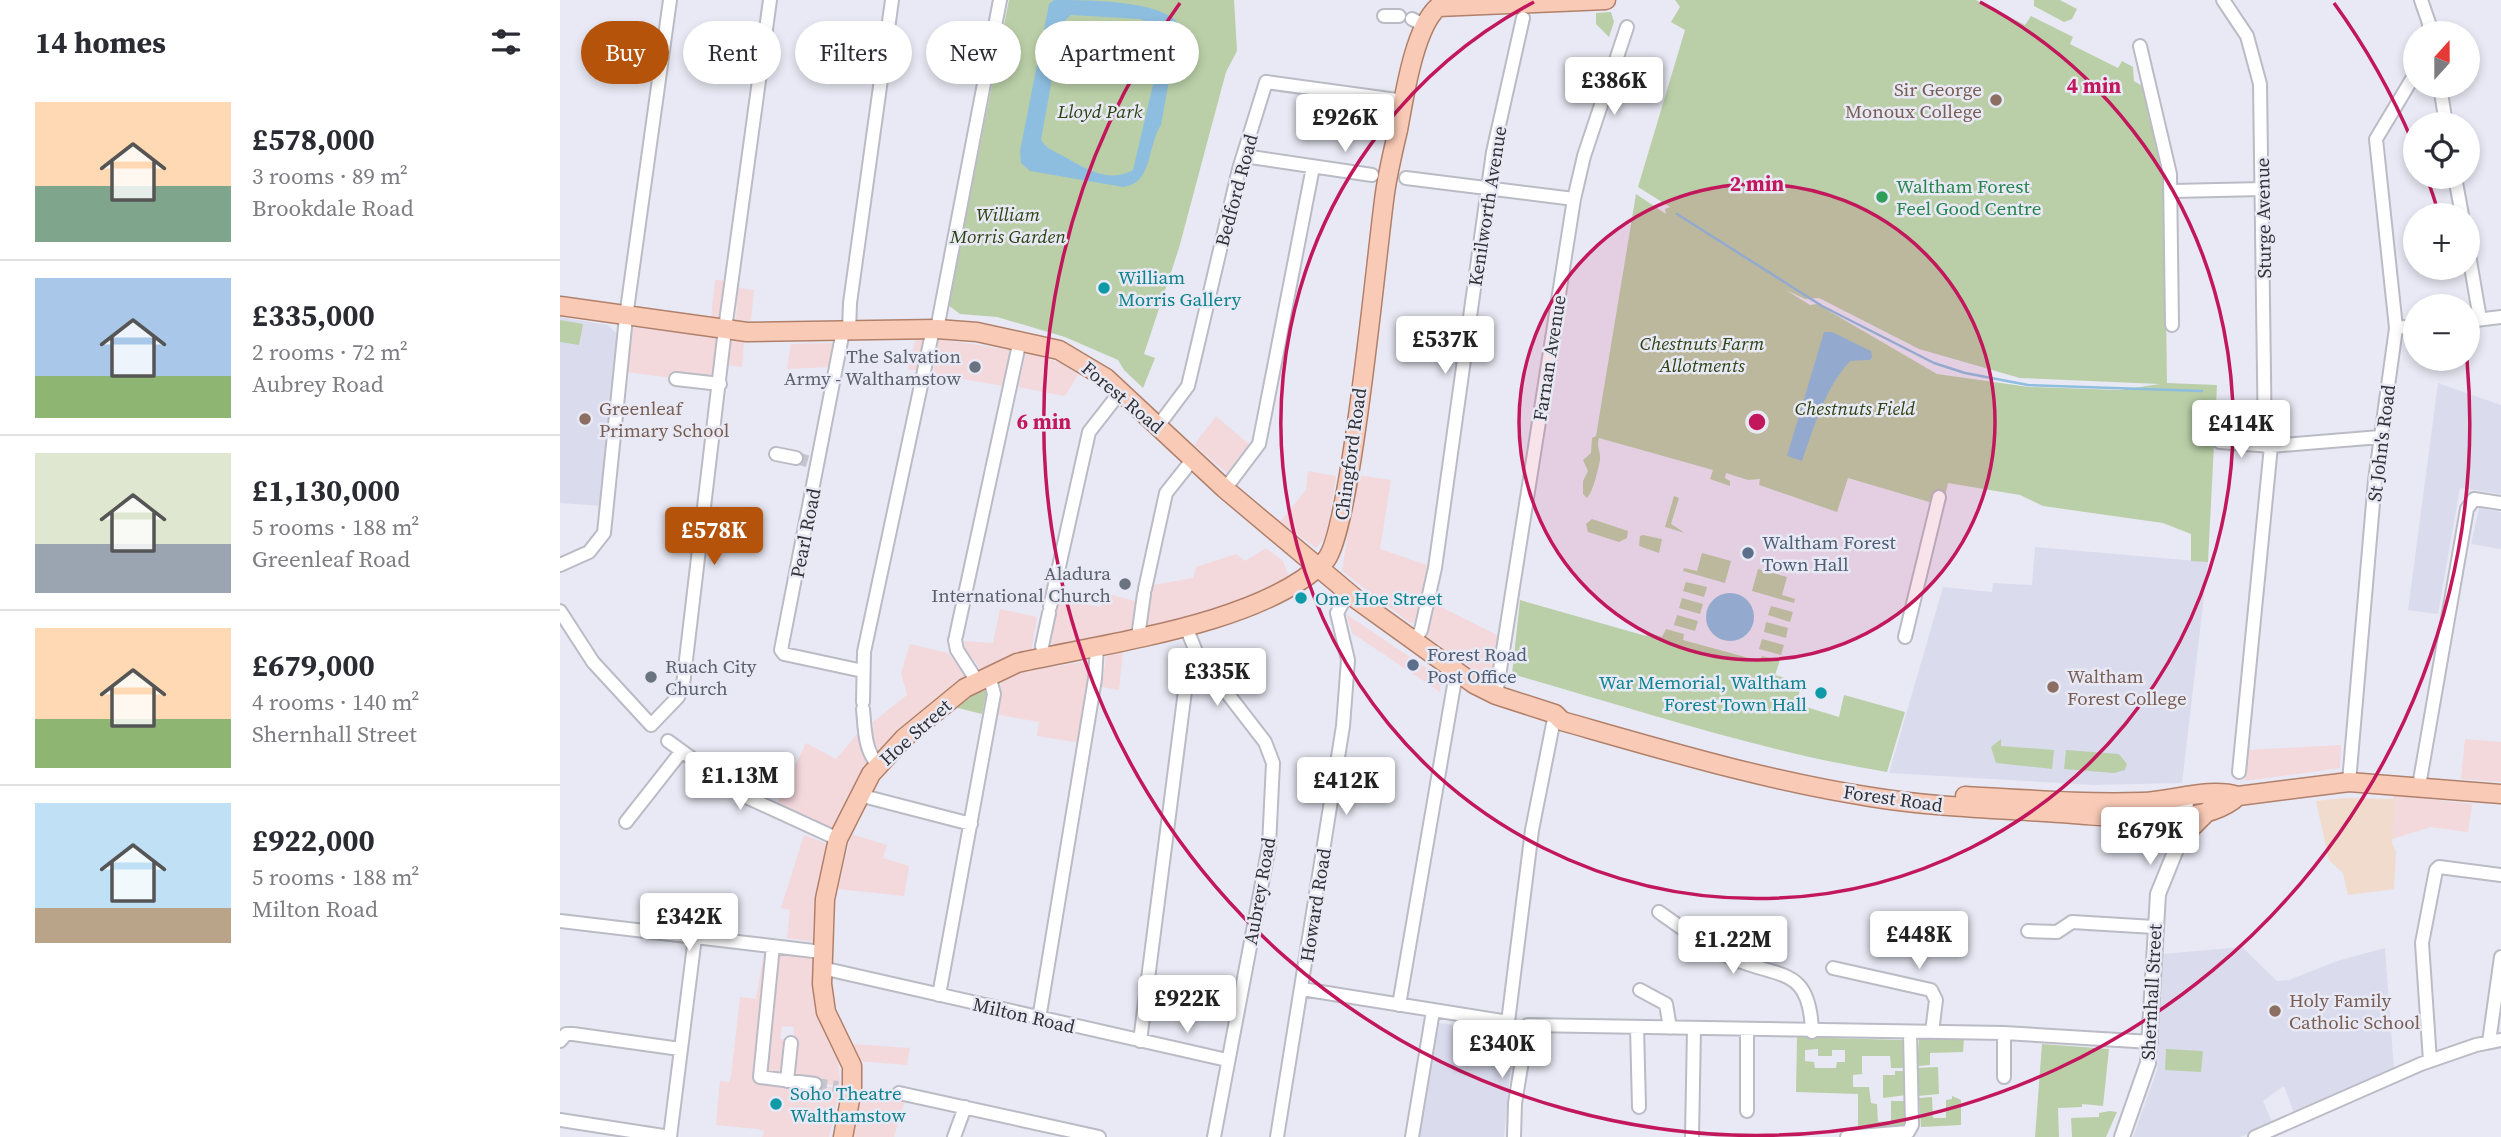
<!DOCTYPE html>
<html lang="en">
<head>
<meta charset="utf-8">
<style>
	:root { --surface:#fff; --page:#f2f2f3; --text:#2b2b33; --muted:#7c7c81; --line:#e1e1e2; --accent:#b45309 }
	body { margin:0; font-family:"Source Serif 4",serif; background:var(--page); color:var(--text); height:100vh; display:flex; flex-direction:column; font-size:26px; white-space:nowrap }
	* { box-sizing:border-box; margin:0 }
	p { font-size:23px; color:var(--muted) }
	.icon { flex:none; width:38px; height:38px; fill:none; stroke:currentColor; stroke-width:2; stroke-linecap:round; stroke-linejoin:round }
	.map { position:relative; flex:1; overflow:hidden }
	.details { display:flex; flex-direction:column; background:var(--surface); width:560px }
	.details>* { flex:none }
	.guide { position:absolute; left:21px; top:21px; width:665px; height:63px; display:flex; gap:14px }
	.needle { width:46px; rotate:21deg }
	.tools { position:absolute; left:1843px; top:21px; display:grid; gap:14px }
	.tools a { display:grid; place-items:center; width:77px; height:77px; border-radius:50%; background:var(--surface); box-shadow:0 4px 10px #0003; font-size:35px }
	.price { position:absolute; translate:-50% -60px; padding:0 16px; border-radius:7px; background:#fff; color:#222; font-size:23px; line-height:46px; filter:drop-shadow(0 2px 4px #0008) }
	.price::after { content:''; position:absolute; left:50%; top:42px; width:21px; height:16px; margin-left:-10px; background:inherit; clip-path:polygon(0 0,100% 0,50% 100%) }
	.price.selected { background:var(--accent); color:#fff }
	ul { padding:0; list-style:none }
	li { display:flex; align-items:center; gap:21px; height:175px; padding:0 35px }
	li+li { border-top:2px solid var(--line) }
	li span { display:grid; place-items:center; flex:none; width:196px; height:140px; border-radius:0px; color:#555 }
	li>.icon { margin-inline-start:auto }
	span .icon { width:84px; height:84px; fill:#fffc; stroke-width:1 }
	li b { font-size:30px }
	h2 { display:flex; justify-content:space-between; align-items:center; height:84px; padding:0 35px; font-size:30px }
	.chip { padding:0 24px; border-radius:32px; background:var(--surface); box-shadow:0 4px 10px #0003; font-size:24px; line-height:63px }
	.chip.selected { background:var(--accent); color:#fff }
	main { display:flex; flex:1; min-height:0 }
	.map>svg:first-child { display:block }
	.commercial { fill:#f3d8dc }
	.built { fill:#dadcee }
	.medical { fill:#f0dbcd }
	.green { fill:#bacfa8; fill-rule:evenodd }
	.water { fill:#8ebedf; fill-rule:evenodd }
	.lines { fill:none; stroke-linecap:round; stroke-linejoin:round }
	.stream { stroke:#8ebedf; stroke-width:2.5 }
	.minor-tunnel { stroke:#c4c5ce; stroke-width:12; stroke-dasharray:12 6; stroke-linecap:butt }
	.minor-casing { stroke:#babbc5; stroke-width:16 }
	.tertiary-casing { stroke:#babbc5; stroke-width:18 }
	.primary-casing { stroke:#b1806b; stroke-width:21 }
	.minor { stroke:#fff; stroke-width:12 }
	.tertiary { stroke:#fff; stroke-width:14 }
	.primary { stroke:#f9cbb7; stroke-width:18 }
	.ring { fill:none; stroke:#c2185b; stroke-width:3.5 }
	.education-dot { fill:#8d6e63; stroke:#e8e9f4; stroke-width:2.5 }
	.leisure-dot { fill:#2e9e5b; stroke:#e8e9f4; stroke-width:2.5 }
	.culture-dot { fill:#0f9aa8; stroke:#e8e9f4; stroke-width:2.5 }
	.worship-dot { fill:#6b7280; stroke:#e8e9f4; stroke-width:2.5 }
	.service-dot { fill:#5c6f8a; stroke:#e8e9f4; stroke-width:2.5 }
	.labels { text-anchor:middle; stroke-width:5; stroke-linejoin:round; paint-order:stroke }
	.education-label { font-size:19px; fill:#785e54; stroke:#e8e9f4; text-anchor:start }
	.park-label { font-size:19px; font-style:italic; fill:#2d4312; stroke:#e8e9f4 }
	.leisure-label { font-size:19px; fill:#27864d; stroke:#e8e9f4; text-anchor:start }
	.street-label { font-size:19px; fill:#323337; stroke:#e8e9f4 }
	.culture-label { font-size:19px; fill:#0d838f; stroke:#e8e9f4; text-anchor:start }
	.worship-label { font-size:19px; fill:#5b616d; stroke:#e8e9f4; text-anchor:end }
	.service-label { font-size:19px; fill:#4e5e75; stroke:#e8e9f4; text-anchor:start }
	.centre { fill:#c2185b; stroke:#e8e9f4; stroke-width:3.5 }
	.ring-label { font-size:21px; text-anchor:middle; font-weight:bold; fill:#c2185b; stroke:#e8e9f4; stroke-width:5; stroke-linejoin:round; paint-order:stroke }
</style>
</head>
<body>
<main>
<section class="details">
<h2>14 homes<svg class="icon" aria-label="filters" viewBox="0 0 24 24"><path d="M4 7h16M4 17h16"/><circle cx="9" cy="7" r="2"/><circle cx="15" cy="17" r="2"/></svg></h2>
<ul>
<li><span style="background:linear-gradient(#ffd9b3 60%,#7fa58c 0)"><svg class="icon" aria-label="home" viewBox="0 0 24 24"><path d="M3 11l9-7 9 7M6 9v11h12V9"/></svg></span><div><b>£578,000</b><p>3 rooms · 89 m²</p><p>Brookdale Road</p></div></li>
<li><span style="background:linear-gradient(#a9c7e8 70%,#8fb573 0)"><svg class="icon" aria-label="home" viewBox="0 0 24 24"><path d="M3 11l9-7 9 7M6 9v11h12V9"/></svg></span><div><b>£335,000</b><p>2 rooms · 72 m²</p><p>Aubrey Road</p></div></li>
<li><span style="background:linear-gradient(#dfe7d0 65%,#9aa5b1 0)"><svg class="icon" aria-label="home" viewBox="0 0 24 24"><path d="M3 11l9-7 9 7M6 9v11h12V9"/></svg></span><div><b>£1,130,000</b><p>5 rooms · 188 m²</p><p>Greenleaf Road</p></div></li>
<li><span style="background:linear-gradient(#ffd9b3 65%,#8fb573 0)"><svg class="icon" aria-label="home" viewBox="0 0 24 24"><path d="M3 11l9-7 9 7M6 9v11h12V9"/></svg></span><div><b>£679,000</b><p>4 rooms · 140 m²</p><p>Shernhall Street</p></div></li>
<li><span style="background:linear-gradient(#bfe0f5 75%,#b9a48a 0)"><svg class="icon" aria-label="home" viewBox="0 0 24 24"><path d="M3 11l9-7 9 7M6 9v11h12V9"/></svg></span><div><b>£922,000</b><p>5 rooms · 188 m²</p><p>Milton Road</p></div></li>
</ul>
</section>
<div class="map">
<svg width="1941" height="1137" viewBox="0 0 1941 1137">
	<rect width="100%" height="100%" fill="#e8e9f4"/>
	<path class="commercial" d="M155 280 167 281 162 319 151 318Z
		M178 288 194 290 191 321 176 320Z
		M70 327 157 337 153 379 113 373 112 378 66 372Z
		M356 337 366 338 359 371 348 369Z
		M379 339 451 350 443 386 373 374Z
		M171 341H184L182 367 168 365Z
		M272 343 269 367 227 369 231 344Z
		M466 352 501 363 518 375 505 396 458 387Z
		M656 416 691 446 667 473 634 445Z
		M748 471 776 476 767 536 756 548 720 522 746 490Z
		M797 475 831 480 820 549 870 566 854 622 850 623 782 571Z
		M706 548 723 561 729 577 670 606 585 628 593 585 633 578 636 567 676 554 685 561Z
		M544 593 578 602 572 632 497 646 491 643 499 600 541 607Z
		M875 604 939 636 931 682 866 636Z
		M440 609 477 617 471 653 422 671 406 650 404 641 433 643Z
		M786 614 881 678 880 692 792 633Z
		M350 644 388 653 408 679 320 753 312 736 313 722 347 695 341 673Z
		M563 649 559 690 542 687 546 656Z
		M527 661 533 663 520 743 477 736 479 722 435 714 442 678 452 674Z
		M298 733 303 755 311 766 273 829 217 804 246 743 276 759Z
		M1905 739 1941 742V782L1901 779Z
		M1781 745 1780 768 1685 781 1687 750Z
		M1833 795 1912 804 1908 832 1871 827 1832 839Z
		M291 834 327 845 323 858 349 866 344 896 278 889Z
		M244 835 267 844 255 942 227 938 230 910 221 908Z
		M204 952 254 957 253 996 277 1055 281 1086 232 1080 234 1027 222 1026 220 1039 228 1040 224 1075 206 1081 280 1088 269 1137H202L204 1131 197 1129 156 1125 160 1081 169 1082 171 1077 180 997 196 999Z
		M291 1044 350 1048 347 1065 298 1061Z
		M297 1092 345 1101 334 1137H290Z"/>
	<path class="built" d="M0 317 48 325 57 334 43 506 0 503Z
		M1878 383 1941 405V494L1900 488 1878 614 1848 610Z
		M1919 508 1941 512V549L1911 544Z
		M1475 547 1648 562 1622 783 1533 785 1329 773 1383 587 1432 592 1433 583 1472 585Z
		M1682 947 1717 981 1729 980 1777 961 1825 948 1834 1069 1735 1116 1724 1086 1703 1101 1713 1124 1680 1137H1573L1597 1070 1603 954Z
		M879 1023 954 1032 944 1137H859Z"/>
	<path class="medical" d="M1785 798 1834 799 1832 843 1836 852 1834 889 1788 895 1783 873 1769 860 1756 801Z"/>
	<path class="green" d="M449 0H674L677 51 666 72 619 248 584 354 595 358 583 388 564 370 558 360 505 337 437 317 400 314 388 305Z
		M1115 0H1416L1465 25 1471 16 1513 37 1510 44 1558 68 1562 61 1573 67 1574 81 1584 87 1604 174 1607 383 1657 385 1648 562 1631 561V534L1603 523 1483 506 1460 495 1388 483 1383 506 1288 478 1277 512 1199 485 1200 479 1188 480 1166 473 1165 478 1170 481V486L1150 479 1153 470 1039 438C1036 448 1041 451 1040 460 1038 469 1034 490 1027 498L1023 494V481L1028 471 1023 460 1031 453 1032 438 1036 436 1076 194 1106 214 1105 209 1110 207 1078 187 1125 30 1111 22 1120 7ZM1226 290 1245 299 1259 298 1359 349 1460 378 1600 384 1560 390 1469 387 1377 374 1257 304 1250 305Z
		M1474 0H1500L1517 9 1512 19 1504 22 1474 6Z
		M1051 12 1054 22 1049 37 1036 24V13Z
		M0 320 23 324 19 345 0 342Z
		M1114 496 1119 498 1111 524 1125 533 1105 527Z
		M1032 519 1068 531 1067 538 1059 542 1028 532 1026 524Z
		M1083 535 1102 539 1099 553 1079 546 1080 536Z
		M1142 553 1171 561 1165 583 1123 571 1124 568 1137 571Z
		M1198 569 1227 577 1222 595 1235 599 1234 603 1192 591Z
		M1126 582 1147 587 1144 597 1123 591Z
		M1122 598 1143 604 1140 614 1119 608Z
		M960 600 1086 636 1089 633 1102 637 1106 629 1124 634 1123 640 1200 661 1202 656 1220 660 1215 675 1242 683 1236 704 1279 717 1284 695 1345 712 1327 772C1199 751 1076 709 952 674Z
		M1211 606 1233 612 1230 622 1208 615Z
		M1117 615 1138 621 1135 631 1114 625Z
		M1206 622 1228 628 1226 638 1204 632Z
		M1202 639 1224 645 1221 655 1199 649Z
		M427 690 422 714 394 707 416 693Z
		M1441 739V746L1494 750 1492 769 1436 763 1431 747Z
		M1506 750 1559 754 1567 764 1565 770 1554 773 1504 769Z
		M1237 1037 1342 1040 1347 1044V1068H1331L1330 1056H1302V1074L1293 1075V1087H1309L1311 1103 1317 1104 1318 1122 1331 1121V1101H1346L1345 1127 1298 1133V1094L1236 1092ZM1258 1049V1056H1272V1050H1285V1062H1277L1276 1068H1255L1254 1062 1245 1061V1050Z
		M1359 1039 1404 1040 1403 1052 1370 1053V1065L1357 1066Z
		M1482 1044 1549 1049 1543 1106 1522 1104V1107L1498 1108 1499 1137H1475Z
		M1606 1049 1643 1051 1641 1072 1605 1070Z
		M1378 1067 1379 1094 1358 1096 1357 1068Z
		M1335 1071H1347L1346 1095 1323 1098V1075H1335Z
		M1392 1096 1401 1100V1125L1361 1127 1359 1098 1372 1097 1373 1118H1386V1100L1392 1099Z
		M1550 1111 1557 1112 1546 1137H1512L1511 1118 1539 1117V1113Z"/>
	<path class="water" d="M494 0C524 0 605 0 619 25L601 125C587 146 593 184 563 187L470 171 461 163 460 151 489 4ZM511 15 580 19 594 24 603 42 573 170C548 184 525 168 503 156 493 150 488 150 481 140L502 23Z
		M1264 332H1272L1311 351 1312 357 1310 360 1290 361C1264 390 1255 425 1242 461L1227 456Z
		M1146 617a24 24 0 1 1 48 0a24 24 0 1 1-48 0Z"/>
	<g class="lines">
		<path class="stream" d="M1117 214 1262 306 1374 363 1405 373 1468 385 1642 391"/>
		<path class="minor-tunnel" d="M236 458 250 462
			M255 1084 278 1087"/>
		<g class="minor-casing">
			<path id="minor" d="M1663 0 1687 36 1700 84 1705 446
				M1861 0 1869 23V33
				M824 16H839
				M852 19 864 25
				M1580 46 1610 174 1612 325
				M1880 86 1886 124
				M684 156 812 175
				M1895 177 1902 215
				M846 178 1014 199
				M1612 191 1703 189
				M1908 249 1920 319
				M1908 321 1941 317
				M1836 328 1855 326
				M377 329 440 0
				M283 331 221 650 224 654 303 671
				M289 331 290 303 332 0
				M116 379 160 384
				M598 426 628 386 679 169 706 82 844 101
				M1660 442 1711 446 1820 437
				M216 454 236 458
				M665 489 699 444 753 167
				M0 565 29 552 44 533 66 317 110 0
				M585 589 606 493 633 459
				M490 607 529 432 561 391
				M0 611 33 662 91 725 118 697 123 685 165 329 210 0
				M626 627 637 654 705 742 713 763 709 846 654 1137
				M396 636 460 340
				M578 637 584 594
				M1345 637 1379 497
				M395 640 397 650 417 681
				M854 642 861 630 875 568 933 152 963 18
				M485 657 482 646 489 613
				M936 695 1014 199 1024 156 1067 27
				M303 702 304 652 373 329
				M303 709C305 729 304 749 318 765
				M108 741 182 795 278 839
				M1679 772 1711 446
				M1789 782 1815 480 1836 328 1816 139 1855 74
				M1859 786 1907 509 1914 499 1941 503
				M299 795 411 824
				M66 822 121 752
				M1099 912C1123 929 1146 946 1172 958 1219 979 1250 965 1252 1032
				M0 921 262 952
				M1468 931 1497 932 1512 922 1594 927
				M213 946 200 1077 255 1084
				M262 968 667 1060
				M1273 968 1371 990 1376 1000 1372 1032
				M742 989 948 1022 972 830 995 714
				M1080 990 1106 1004 1110 1028
				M379 995 434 694 429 675
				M839 1005 894 685 900 674
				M479 1019 535 679 537 646
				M1077 1027 1079 1107
				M1444 1033V1077
				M0 1041 6 1034H13L120 1049
				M580 1041 626 683 637 654
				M1929 1042 1941 957
				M1870 1061 1862 943 1876 870 1879 867 1941 875
				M227 1081 231 1043
				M339 1093 539 1137
				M1187 1111V1030
				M0 1120 110 1137
				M110 1137 135 937
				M394 1137 405 1107
				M717 1137 783 726 788 660 777 613 788 593
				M852 1137 873 1011
				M954 1137 955 1103 968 1025 1444 1033 1591 1042
				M1132 1137 1134 1028
				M1287 1137 1348 1132 1352 1125 1350 1033
				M1695 1137 1861 1064 1916 1045 1941 1040"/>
		</g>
		<g class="tertiary-casing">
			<path id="tertiary" d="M1613 807V839L1617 847
				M1562 1137 1588 1063 1598 894 1617 847 1628 831 1625 798"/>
		</g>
		<g class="primary-casing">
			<path id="primary" d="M0 306 187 332 377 329 417 332 499 350 546 378 665 489 796 599 914 684 936 695 995 714 1002 721C1104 750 1207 781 1311 797 1378 808 1446 809 1513 814 1558 817 1643 829 1678 796
				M1405 796C1464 799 1523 804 1582 802 1613 801 1649 787 1678 796L1789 782 1941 794
				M1628 831 1649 810
				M283 1137 292 1089V1066L266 1012 262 984 265 899 278 839 311 774 344 738 405 688 457 663C544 643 701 625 765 561 791 535 817 248 825 193 828 172 833 151 838 130 844 98 854 28 878 7L1046 0"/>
		</g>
		<use href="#minor" class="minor"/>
		<use href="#tertiary" class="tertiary"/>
		<use href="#primary" class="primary"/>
	</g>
	<circle cx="1197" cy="422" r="238" fill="#c2185b" fill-opacity=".12"/>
	<g class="ring">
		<circle cx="1197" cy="422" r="238"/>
		<path d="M1420 2A476 476 0 1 1 974 2"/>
		<path d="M1774 3A713 713 0 0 1 1853 143M1867 178A713 713 0 0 1 1879 214M1907 360A713 713 0 1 1 620 3"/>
	</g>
	<g class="education-dot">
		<circle cx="1436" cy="100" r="7"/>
		<circle cx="25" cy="419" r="7"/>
		<circle cx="1493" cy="687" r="7"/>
		<circle cx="1715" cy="1011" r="7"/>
	</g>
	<circle class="leisure-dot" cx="1322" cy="197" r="7"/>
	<g class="culture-dot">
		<circle cx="544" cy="288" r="7"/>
		<circle cx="741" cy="598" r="7"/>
		<circle cx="1261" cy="693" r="7"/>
		<circle cx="216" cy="1104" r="7"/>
	</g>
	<g class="worship-dot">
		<circle cx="415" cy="367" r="7"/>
		<circle cx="565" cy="584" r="7"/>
		<circle cx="91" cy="677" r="7"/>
	</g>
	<g class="service-dot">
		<circle cx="1188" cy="553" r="7"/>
		<circle cx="853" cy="665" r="7"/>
	</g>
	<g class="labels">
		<g class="education-label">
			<text x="1422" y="96" text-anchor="end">Sir George<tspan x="1422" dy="22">Monoux College</tspan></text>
			<text x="39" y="415">Greenleaf<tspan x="39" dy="22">Primary School</tspan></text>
			<text x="1507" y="683">Waltham<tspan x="1507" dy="22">Forest College</tspan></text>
			<text x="1729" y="1007">Holy Family<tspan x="1729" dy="22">Catholic School</tspan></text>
		</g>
		<g class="park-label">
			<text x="540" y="118">Lloyd Park</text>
			<text x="448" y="221">William<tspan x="448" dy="22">Morris Garden</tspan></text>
			<text x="1142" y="350">Chestnuts Farm<tspan x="1142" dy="22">Allotments</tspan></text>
			<text x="1295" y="415">Chestnuts Field</text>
		</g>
		<g class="leisure-label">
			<text x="1336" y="193">Waltham Forest<tspan x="1336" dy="22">Feel Good Centre</tspan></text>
		</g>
		<g class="street-label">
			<text transform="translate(676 190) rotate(-75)" y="7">Bedford Road</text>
			<text transform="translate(927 206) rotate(-81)" y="7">Kenilworth Avenue</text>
			<text transform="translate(1703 218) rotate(-91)" y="7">Sturge Avenue</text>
			<text transform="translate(989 358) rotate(-81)" y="7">Farnan Avenue</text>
			<text transform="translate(563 397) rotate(40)" y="7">Forest Road</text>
			<text transform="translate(1821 443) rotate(-83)" y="7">St John's Road</text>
			<text transform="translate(790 454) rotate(-82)" y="7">Chingford Road</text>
			<text transform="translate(245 533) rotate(-79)" y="7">Pearl Road</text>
			<text transform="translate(355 732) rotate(-42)" y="7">Hoe Street</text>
			<text transform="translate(1333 798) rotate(8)" y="7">Forest Road</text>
			<text transform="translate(699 891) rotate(-80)" y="7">Aubrey Road</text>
			<text transform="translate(755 905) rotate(-81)" y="7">Howard Road</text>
			<text transform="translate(1591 992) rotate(-87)" y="7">Shernhall Street</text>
			<text transform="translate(464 1015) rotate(13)" y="7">Milton Road</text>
		</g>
		<g class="culture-label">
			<text x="558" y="284">William<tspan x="558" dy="22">Morris Gallery</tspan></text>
			<text x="755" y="605">One Hoe Street</text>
			<text x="1247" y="689" text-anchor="end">War Memorial, Waltham<tspan x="1247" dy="22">Forest Town Hall</tspan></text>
			<text x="230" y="1100">Soho Theatre<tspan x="230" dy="22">Walthamstow</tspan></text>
		</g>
		<g class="worship-label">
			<text x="401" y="363">The Salvation<tspan x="401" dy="22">Army - Walthamstow</tspan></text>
			<text x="551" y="580">Aladura<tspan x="551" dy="22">International Church</tspan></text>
			<text x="105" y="673" text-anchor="start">Ruach City<tspan x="105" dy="22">Church</tspan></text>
		</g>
		<g class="service-label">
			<text x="1202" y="549">Waltham Forest<tspan x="1202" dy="22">Town Hall</tspan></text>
			<text x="867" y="661">Forest Road<tspan x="867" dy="22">Post Office</tspan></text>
		</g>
	</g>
	<circle cx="1197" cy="422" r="10" class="centre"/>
	<g class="ring-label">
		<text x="1534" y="93">4 min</text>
		<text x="1197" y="191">2 min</text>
		<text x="484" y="429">6 min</text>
	</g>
</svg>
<div class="tools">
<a><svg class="needle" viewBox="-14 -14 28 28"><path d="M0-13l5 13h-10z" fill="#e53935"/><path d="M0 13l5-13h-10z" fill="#7c7c81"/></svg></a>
<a><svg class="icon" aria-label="locate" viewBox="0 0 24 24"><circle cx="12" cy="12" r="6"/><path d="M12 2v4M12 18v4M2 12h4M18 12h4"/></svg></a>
<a>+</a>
<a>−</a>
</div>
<b class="price" style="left:1054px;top:117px">£386K</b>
<b class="price" style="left:785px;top:154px">£926K</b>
<b class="price" style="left:885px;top:376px">£537K</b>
<b class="price" style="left:1681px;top:460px">£414K</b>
<b class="price selected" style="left:154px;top:567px">£578K</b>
<b class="price" style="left:657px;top:708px">£335K</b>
<b class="price" style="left:180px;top:812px">£1.13M</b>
<b class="price" style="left:786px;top:817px">£412K</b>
<b class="price" style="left:1590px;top:867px">£679K</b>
<b class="price" style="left:129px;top:953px">£342K</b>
<b class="price" style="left:1359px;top:971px">£448K</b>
<b class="price" style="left:1173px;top:976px">£1.22M</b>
<b class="price" style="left:627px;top:1035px">£922K</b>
<b class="price" style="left:942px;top:1080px">£340K</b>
<div class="guide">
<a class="chip selected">Buy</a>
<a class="chip">Rent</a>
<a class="chip">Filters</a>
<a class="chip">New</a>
<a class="chip">Apartment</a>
</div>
</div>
</main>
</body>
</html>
